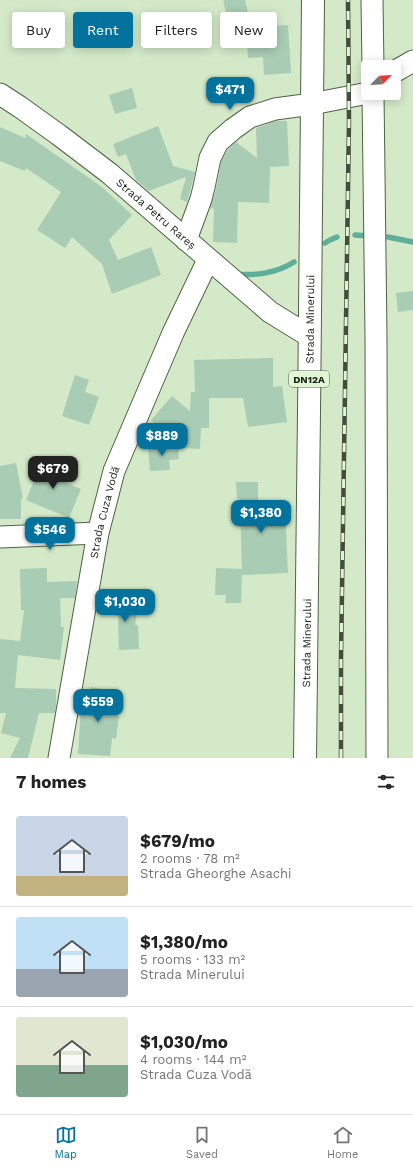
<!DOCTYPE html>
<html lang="en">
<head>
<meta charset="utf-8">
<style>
	:root { --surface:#fff; --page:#f2f2f2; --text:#222; --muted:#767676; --line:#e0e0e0; --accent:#03739e }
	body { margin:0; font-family:"Work Sans",sans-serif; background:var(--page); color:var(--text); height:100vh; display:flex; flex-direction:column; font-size:15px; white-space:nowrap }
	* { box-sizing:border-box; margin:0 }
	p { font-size:13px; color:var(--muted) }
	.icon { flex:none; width:22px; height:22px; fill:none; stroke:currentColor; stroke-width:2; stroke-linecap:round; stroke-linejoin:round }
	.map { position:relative; height:758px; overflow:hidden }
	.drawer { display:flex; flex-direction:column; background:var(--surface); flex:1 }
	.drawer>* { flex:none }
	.guide { position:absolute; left:12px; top:12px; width:389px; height:36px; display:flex; gap:8px }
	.needle { width:26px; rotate:66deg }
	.buttons { position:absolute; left:361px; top:60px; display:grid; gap:8px }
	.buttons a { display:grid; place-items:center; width:40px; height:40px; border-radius:4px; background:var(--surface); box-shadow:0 2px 10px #0003; font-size:20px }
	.price { position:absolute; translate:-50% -34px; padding:0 9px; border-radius:8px; background:var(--accent); color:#fff; font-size:13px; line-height:26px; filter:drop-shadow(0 1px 2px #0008) }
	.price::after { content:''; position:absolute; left:50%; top:24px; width:12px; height:9px; margin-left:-6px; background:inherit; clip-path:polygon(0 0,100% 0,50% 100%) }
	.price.on { background:#222; color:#fff }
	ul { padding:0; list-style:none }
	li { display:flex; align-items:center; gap:12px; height:100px; padding:0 16px }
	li+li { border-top:1px solid var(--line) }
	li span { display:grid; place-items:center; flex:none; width:112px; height:80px; border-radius:4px; color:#555 }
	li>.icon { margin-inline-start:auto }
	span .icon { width:48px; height:48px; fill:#fffc; stroke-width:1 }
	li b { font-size:17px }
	h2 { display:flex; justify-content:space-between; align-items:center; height:48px; padding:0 16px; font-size:17px }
	.chip { padding:0 14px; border-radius:4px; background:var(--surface); box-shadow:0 2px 10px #0003; font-size:14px; line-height:36px }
	.chip.on { background:var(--accent); color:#fff }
	.tabs { display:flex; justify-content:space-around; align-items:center; height:56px; border-top:1px solid var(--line); background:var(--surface); font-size:11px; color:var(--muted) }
	.tabs a { display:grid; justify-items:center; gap:2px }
	.tabs .on { color:var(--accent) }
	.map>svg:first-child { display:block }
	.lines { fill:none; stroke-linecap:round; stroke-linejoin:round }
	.stream { stroke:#5eae99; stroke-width:5.5 }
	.building { fill:#a9ccb4 }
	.minor-casing { stroke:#4f6246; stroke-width:23 }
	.major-casing { stroke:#4f6246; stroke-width:24 }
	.minor { stroke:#fff; stroke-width:21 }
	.major { stroke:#fff; stroke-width:22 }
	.rail-casing { stroke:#424d3c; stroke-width:4.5 }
	.rail { stroke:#e0f6d5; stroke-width:3; stroke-dasharray:9; stroke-linecap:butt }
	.labels { text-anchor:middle; stroke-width:3; stroke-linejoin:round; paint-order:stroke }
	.shield { fill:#e0f6d5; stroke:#55614f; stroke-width:1 }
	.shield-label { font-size:10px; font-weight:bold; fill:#192115 }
	.street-label { font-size:11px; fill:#192115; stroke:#e0f6d5 }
</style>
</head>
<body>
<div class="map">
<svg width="413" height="758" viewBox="0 0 413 758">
	<rect width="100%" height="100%" fill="#d3e9c8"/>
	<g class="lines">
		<path class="stream" d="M355 235 370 236
			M388 237 413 242
			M325 243 330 240 337 237
			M236 274C255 276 277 273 294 262"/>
	</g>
	<path class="building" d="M223 0H245L248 12 227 16Z
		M288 25 291 73 264 75 263 57 248 58 246 28Z
		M132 88 137 108 115 114 109 95Z
		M276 121H287L289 166 270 167 269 203 238 202 237 243 213 242 214 209 210 208 216 190 221 162 228 150 236 142 257 158 256 128Z
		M158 126 173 166 195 172 187 202 180 199 186 177 149 191 136 180 126 154 118 157 113 144Z
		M0 127 25 138 26 134 102 187 132 215 109 240 118 260 151 247 161 275 112 294 102 264 72 237 65 248 37 230 61 192 26 168 25 171 0 161Z
		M413 291V310L398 312 396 293Z
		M273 358V387L282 386 287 422 248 427 243 398H209V428H201L200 449 183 448 151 420 172 396 190 411 191 392H195L194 360Z
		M75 375 89 380 85 392 99 397 89 425 62 416Z
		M178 445 179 459 169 460 170 470 150 471 148 447Z
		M43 459 64 468 59 480 81 489 69 518 26 500Z
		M16 463 23 499 21 498V519H0V466Z
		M236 482H258V510L285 509 288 573 242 575 240 499H237Z
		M47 568V582L77 581 75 598H60L61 627H64L60 660 18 655 15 688 56 689V706L55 713H39L28 758H10L20 738 1 733 6 713H0V639L20 641 24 610H21L20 569Z
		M216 568 242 569 241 603H225L226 595H215Z
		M107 598 139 604 135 625H138L139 649 119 650 118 616 104 613Z
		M91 687 116 691 112 714 119 716 116 739 112 738 110 756 78 754 81 706 83 693 89 694Z"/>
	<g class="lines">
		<g class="minor-casing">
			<g id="minor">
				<path d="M372 0 373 67"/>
				<path d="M394 72 413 61"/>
				<path d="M373 93 376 337 377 758"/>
				<path id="s1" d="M0 94 20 107 59 135 109 173 270 312 309 336"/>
				<path d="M186 240 201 199 204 187 210 158 218 142 233 129 250 117 275 109 312 104 368 93"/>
				<path d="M0 537 98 533"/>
				<path id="s2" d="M59 758 98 533 114 471 173 333 208 260"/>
			</g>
		</g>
		<g class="major-casing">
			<g id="major">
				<path id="s3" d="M305 758C309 505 310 253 313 0"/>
			</g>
		</g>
		<use href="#minor" class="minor"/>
		<use href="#major" class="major"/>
		<g class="rail-casing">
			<path id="rail" d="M341 758V658L349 121 348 0"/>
		</g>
		<use href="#rail" class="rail"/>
	</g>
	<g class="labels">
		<rect class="shield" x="289" y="371" width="40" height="16" rx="3"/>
		<g class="shield-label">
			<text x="309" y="383">DN12A</text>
		</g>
		<g class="street-label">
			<text dy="4" stroke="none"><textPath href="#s1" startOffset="197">Strada Petru Rareș</textPath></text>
			<text dy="4" stroke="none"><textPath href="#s3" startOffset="439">Strada Minerului</textPath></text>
			<text dy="4" stroke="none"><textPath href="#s2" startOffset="250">Strada Cuza Vodă</textPath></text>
			<text dy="4" stroke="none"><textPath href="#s3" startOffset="115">Strada Minerului</textPath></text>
		</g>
	</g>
</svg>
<div class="buttons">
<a><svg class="needle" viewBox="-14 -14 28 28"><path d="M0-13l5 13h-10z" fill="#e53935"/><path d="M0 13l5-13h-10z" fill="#767676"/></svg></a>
</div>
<b class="price" style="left:230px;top:111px">$471</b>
<b class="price" style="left:162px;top:457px">$889</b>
<b class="price on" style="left:53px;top:490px">$679</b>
<b class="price" style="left:261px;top:534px">$1,380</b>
<b class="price" style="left:50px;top:551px">$546</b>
<b class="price" style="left:125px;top:623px">$1,030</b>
<b class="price" style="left:98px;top:723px">$559</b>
<div class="guide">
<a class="chip">Buy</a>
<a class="chip on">Rent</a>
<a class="chip">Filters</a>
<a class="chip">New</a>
</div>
</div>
<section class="drawer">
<h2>7 homes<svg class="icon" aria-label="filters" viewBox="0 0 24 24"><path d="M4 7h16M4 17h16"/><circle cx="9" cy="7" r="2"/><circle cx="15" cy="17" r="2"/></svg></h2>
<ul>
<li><span style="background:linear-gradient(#c9d6e8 75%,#c2b280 0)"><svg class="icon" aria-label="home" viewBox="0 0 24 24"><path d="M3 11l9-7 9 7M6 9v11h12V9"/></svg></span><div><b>$679/mo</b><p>2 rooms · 78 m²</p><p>Strada Gheorghe Asachi</p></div></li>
<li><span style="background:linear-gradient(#bfe0f5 65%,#9aa5b1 0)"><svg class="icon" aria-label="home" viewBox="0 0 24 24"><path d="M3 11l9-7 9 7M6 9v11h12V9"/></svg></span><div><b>$1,380/mo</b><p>5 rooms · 133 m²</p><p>Strada Minerului</p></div></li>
<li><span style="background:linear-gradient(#dfe7d0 60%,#7fa58c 0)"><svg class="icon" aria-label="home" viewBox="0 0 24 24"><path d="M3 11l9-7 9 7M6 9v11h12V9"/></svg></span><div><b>$1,030/mo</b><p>4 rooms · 144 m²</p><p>Strada Cuza Vodă</p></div></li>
</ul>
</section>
<nav class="tabs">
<a class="on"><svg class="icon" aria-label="map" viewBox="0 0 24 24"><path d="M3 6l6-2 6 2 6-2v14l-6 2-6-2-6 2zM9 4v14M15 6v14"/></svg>Map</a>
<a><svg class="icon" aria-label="saved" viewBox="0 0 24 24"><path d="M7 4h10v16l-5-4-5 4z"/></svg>Saved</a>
<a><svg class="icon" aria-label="home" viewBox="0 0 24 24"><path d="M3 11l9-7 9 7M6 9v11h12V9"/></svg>Home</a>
</nav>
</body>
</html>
